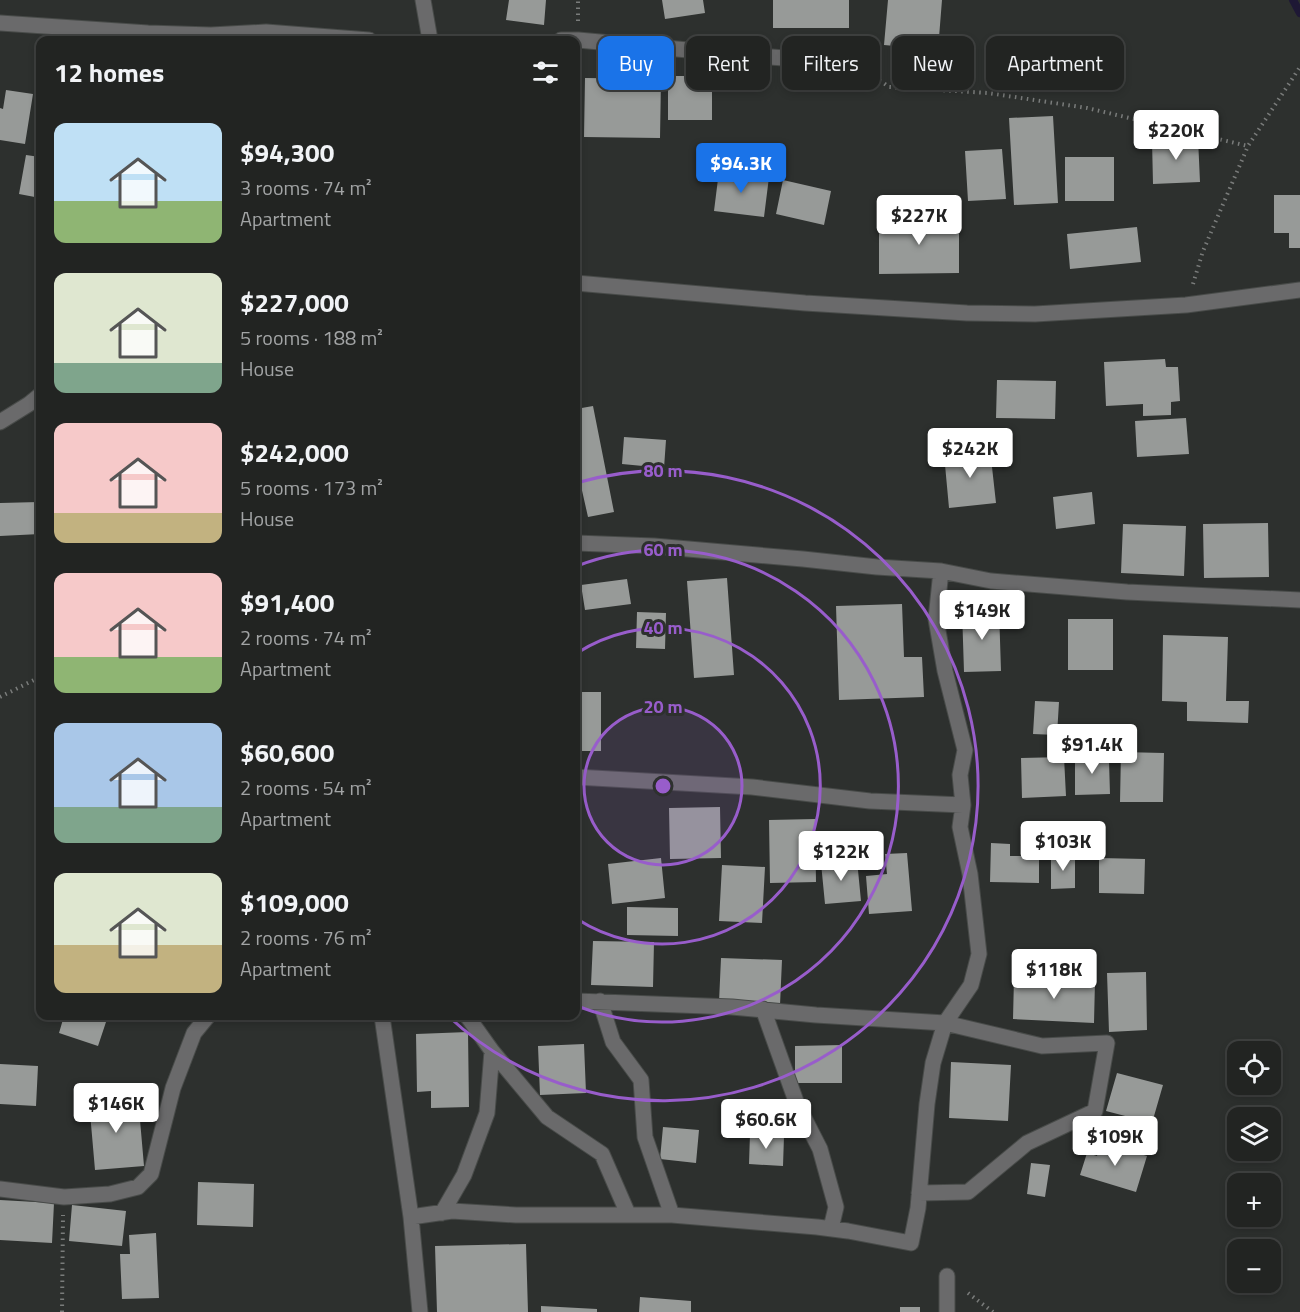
<!DOCTYPE html>
<html lang="en">
<head>
<meta charset="utf-8">
<style>
	:root { --surface:#222422; --page:#2e302f; --text:#f1f3f6; --muted:#a2a4a5; --line:#3f4140; --accent:#1a73e8 }
	body { margin:0; font-family:"Titillium Web",sans-serif; background:var(--page); color:var(--text); height:100vh; display:flex; flex-direction:column; font-size:22px; white-space:nowrap }
	* { box-sizing:border-box; margin:0 }
	p { font-size:20px; color:var(--muted) }
	.icon { flex:none; width:33px; height:33px; fill:none; stroke:currentColor; stroke-width:2; stroke-linecap:round; stroke-linejoin:round }
	.map { position:relative; flex:1; overflow:hidden }
	.details { position:absolute; left:36px; top:36px; width:544px; height:984px; display:flex; flex-direction:column; background:var(--surface); border-radius:12px; box-shadow:0 3px 9px #0003,0 0 0 2px var(--line) }
	.details>* { flex:none }
	.hud { position:absolute; left:598px; top:36px; width:570px; height:54px; display:flex; gap:12px }
	.tools { position:absolute; left:1227px; top:1041px; display:grid; gap:12px }
	.tools a { display:grid; place-items:center; width:54px; height:54px; border-radius:12px; background:var(--surface); box-shadow:0 3px 9px #0003,0 0 0 2px var(--line); font-size:30px }
	.price { position:absolute; translate:-50% -51px; padding:0 14px; border-radius:6px; background:#fff; color:#222; font-size:20px; line-height:39px; filter:drop-shadow(0 2px 3px #0008) }
	.price::after { content:''; position:absolute; left:50%; top:36px; width:18px; height:14px; margin-left:-9px; background:inherit; clip-path:polygon(0 0,100% 0,50% 100%) }
	.price.active { background:var(--accent); color:#fff }
	ul { padding:0; list-style:none }
	li { display:flex; align-items:center; gap:18px; height:150px; padding:0 18px }
	li span { display:grid; place-items:center; flex:none; width:168px; height:120px; border-radius:12px; color:#555 }
	li>.icon { margin-inline-start:auto }
	span .icon { width:72px; height:72px; fill:#fffc; stroke-width:1 }
	li b { font-size:26px }
	h2 { display:flex; justify-content:space-between; align-items:center; height:72px; padding:0 18px; font-size:26px }
	.pill { padding:0 21px; border-radius:12px; background:var(--surface); box-shadow:0 3px 9px #0003,0 0 0 2px var(--line); font-size:21px; line-height:54px }
	.pill.active { background:var(--accent); color:#fff }
	.map>svg:first-child { display:block }
	.lines { fill:none; stroke-linecap:round; stroke-linejoin:round }
	.stream { stroke:#1e1835; stroke-width:8 }
	.building { fill:#979a98 }
	.street-casing { stroke:#484b49; stroke-width:17 }
	.path { stroke:#7a7c7b; stroke-width:4; stroke-dasharray:1.5 4.5; stroke-linecap:butt }
	.street { stroke:#6a6a6b; stroke-width:15 }
	.ring { fill:none; stroke:#985dcb; stroke-width:3 }
	.centre { fill:#985dcb; stroke:#2d302e; stroke-width:3 }
	.ring-label { font-size:18px; text-anchor:middle; font-weight:bold; fill:#985dcb; stroke:#2d302e; stroke-width:6; stroke-linejoin:round; paint-order:stroke }
</style>
</head>
<body>
<div class="map">
<svg width="1300" height="1312" viewBox="0 0 1300 1312">
	<rect width="100%" height="100%" fill="#2d302e"/>
	<g class="lines">
		<path class="stream" d="M1293 0 1300 13"/>
	</g>
	<path class="building" d="M509 0H546L544 25 506 20Z
		M662 0H703L705 13 665 19Z
		M773 0H849V28H773Z
		M888 0H942L938 50 884 45Z
		M668 76H712V120H668Z
		M585 78 661 79 660 138 584 137Z
		M6 90 33 94 25 144 0 140V108L3 109Z
		M1053 116 1058 203 1014 205 1009 118Z
		M1198 138 1200 182 1153 184 1152 140Z
		M1002 149 1006 199 968 201 965 151Z
		M26 155 40 157V198L19 194Z
		M1065 157H1114V201H1065Z
		M719 171 769 177 764 217 714 211Z
		M783 180 831 191 824 225 776 214Z
		M1274 195H1300V248H1289V233H1274Z
		M959 218V273L879 274V219Z
		M1137 227 1141 262 1070 269 1067 234Z
		M1165 359 1166 367H1178L1180 401 1171 402V415L1143 416V404L1106 406 1104 362Z
		M997 380 1056 381 1055 419 996 418Z
		M593 406 614 512 588 517 581 486 576 487V409Z
		M1186 418 1189 454 1137 457 1135 421Z
		M624 437 666 440 664 468 622 464Z
		M990 449 996 503 949 508 944 454Z
		M1092 492 1095 524 1056 529 1053 497Z
		M39 502 40 534 0 536V503Z
		M1268 523 1269 577 1204 578 1203 524Z
		M1123 524 1186 526 1184 576 1121 573Z
		M727 578 734 675 694 678 687 581Z
		M627 579 631 604 585 610 581 585Z
		M902 604 904 657H922L924 697 839 700 836 606Z
		M999 609 1001 671 964 672 962 610Z
		M637 612 666 613 665 649 636 648Z
		M1068 619H1113V670H1068Z
		M1163 635 1228 637 1226 701H1249L1248 723 1187 721V702L1162 701Z
		M576 692H601V751H576Z
		M1035 701 1059 702 1057 735 1033 734Z
		M1085 749H1096V761H1109L1110 794 1075 795V761H1085Z
		M1121 752 1164 753 1163 802H1120Z
		M1064 757 1066 796 1022 798 1021 758Z
		M720 807 721 858 670 859 669 808Z
		M815 819 816 882 770 883 769 820Z
		M991 843 1010 844V856H1024V846H1039V883L990 882Z
		M907 853 912 911 869 914 866 876 887 874 885 854Z
		M1051 856H1075V888L1051 889Z
		M661 858 665 898 612 904 608 864Z
		M1099 858 1145 859 1144 894 1099 893Z
		M857 860 861 901 825 904 821 863Z
		M722 865 765 867 762 923 719 921Z
		M627 907 678 908V936L627 935Z
		M593 941 654 942 653 987 591 985Z
		M721 958 782 960 780 1005 719 1002Z
		M1146 972 1147 1030 1109 1032 1107 973Z
		M1014 978 1095 981 1094 1023 1013 1019Z
		M64 1016H108L98 1046 59 1033Z
		M468 1032 469 1107 431 1108V1091L417 1092 416 1034Z
		M584 1044 586 1093 540 1095 538 1046Z
		M842 1045V1083H795V1046Z
		M951 1062 1011 1065 1008 1121 949 1118Z
		M0 1064 38 1066 36 1106 0 1104Z
		M1117 1073 1163 1085 1152 1123 1106 1111Z
		M138 1097 144 1166 95 1170 89 1101Z
		M1101 1117 1120 1123 1113 1140 1095 1134Z
		M663 1127 699 1130 696 1163 660 1159Z
		M1135 1130 1152 1136 1147 1151 1130 1145Z
		M750 1134 784 1136 783 1166 749 1164Z
		M1101 1142 1147 1156 1136 1192 1080 1175 1087 1153 1097 1156Z
		M1031 1163 1050 1165 1045 1197 1027 1194Z
		M198 1182 254 1184 253 1227 197 1225Z
		M0 1200 54 1203 52 1243 0 1240Z
		M72 1205 126 1211 122 1246 69 1241Z
		M156 1233 159 1298 122 1299 120 1254H130L129 1235Z
		M526 1244 528 1312H437L435 1246Z
		M640 1297 691 1301V1312H639Z
		M541 1306 597 1309V1312H541Z
		M900 1307H920V1312H900Z"/>
	<g class="lines">
		<g class="street-casing">
			<path id="street" d="M423 0 430 40
				M0 23 148 33 211 35 266 32 369 40
				M561 40H578L743 55 854 63
				M576 283 805 303 967 313 1035 314 1186 305 1300 290
				M0 422 29 404 40 395
				M576 543 654 546 803 559 877 567 941 571 991 581 1127 592 1300 600
				M576 777 752 787 870 801 963 805
				M576 1001 732 1007 816 1015 945 1023 1042 1046 1107 1043 1095 1111 1027 1143 968 1192 919 1193
				M600 1001 613 1042 641 1080 645 1137 672 1215
				M763 1009 797 1104 820 1149 836 1207 831 1228
				M382 1016 411 1217 420 1312
				M492 1051 547 1117 602 1154 628 1214
				M0 1189 64 1197 110 1194 138 1187 151 1174 173 1088 194 1033 208 1016
				M442 1213 464 1175 487 1113 492 1051 467 1016
				M411 1217 452 1211 516 1215H672L817 1227 848 1231 911 1243 918 1208 927 1104 933 1063 945 1023 971 985 979 954 970 874 960 827 963 805 960 775 965 750 945 671 936 619 941 571
				M947 1312V1276"/>
		</g>
		<path class="path" d="M578 21V0
			M870 73 889 87 988 93 1087 108 1248 146
			M1193 284 1203 251 1248 146 1300 67
			M0 697 40 677
			M968 1293 993 1312
			M62 1312 63 1215"/>
		<use href="#street" class="street"/>
	</g>
	<circle cx="663" cy="786" r="79" fill="#985dcb" fill-opacity=".12"/>
	<g class="ring">
		<circle cx="663" cy="786" r="79"/>
		<path d="M577 653A158 158 0 1 1 577 919"/>
		<path d="M577 566A236 236 0 1 1 577 1006"/>
		<path d="M576 483A315 315 0 1 1 448 1016"/>
	</g>
	<circle cx="663" cy="786" r="9" class="centre"/>
	<g class="ring-label">
		<text x="663" y="477">80 m</text>
		<text x="663" y="556">60 m</text>
		<text x="663" y="634">40 m</text>
		<text x="663" y="713">20 m</text>
	</g>
</svg>
<div class="tools">
<a><svg class="icon" aria-label="locate" viewBox="0 0 24 24"><circle cx="12" cy="12" r="6"/><path d="M12 2v4M12 18v4M2 12h4M18 12h4"/></svg></a>
<a><svg class="icon" aria-label="layers" viewBox="0 0 24 24"><path d="M12 4l9 5-9 5-9-5zM3 14l9 5 9-5"/></svg></a>
<a>+</a>
<a>−</a>
</div>
<b class="price" style="left:1176px;top:161px">$220K</b>
<b class="price active" style="left:741px;top:194px">$94.3K</b>
<b class="price" style="left:919px;top:246px">$227K</b>
<b class="price" style="left:970px;top:479px">$242K</b>
<b class="price" style="left:982px;top:641px">$149K</b>
<b class="price" style="left:1092px;top:775px">$91.4K</b>
<b class="price" style="left:1063px;top:872px">$103K</b>
<b class="price" style="left:841px;top:882px">$122K</b>
<b class="price" style="left:1054px;top:1000px">$118K</b>
<b class="price" style="left:116px;top:1134px">$146K</b>
<b class="price" style="left:766px;top:1150px">$60.6K</b>
<b class="price" style="left:1115px;top:1167px">$109K</b>
<div class="hud">
<a class="pill active">Buy</a>
<a class="pill">Rent</a>
<a class="pill">Filters</a>
<a class="pill">New</a>
<a class="pill">Apartment</a>
</div>
<section class="details">
<h2>12 homes<svg class="icon" aria-label="filters" viewBox="0 0 24 24"><path d="M4 7h16M4 17h16"/><circle cx="9" cy="7" r="2"/><circle cx="15" cy="17" r="2"/></svg></h2>
<ul>
<li><span style="background:linear-gradient(#bfe0f5 65%,#8fb573 0)"><svg class="icon" aria-label="home" viewBox="0 0 24 24"><path d="M3 11l9-7 9 7M6 9v11h12V9"/></svg></span><div><b>$94,300</b><p>3 rooms · 74 m²</p><p>Apartment</p></div></li>
<li><span style="background:linear-gradient(#dfe7d0 75%,#7fa58c 0)"><svg class="icon" aria-label="home" viewBox="0 0 24 24"><path d="M3 11l9-7 9 7M6 9v11h12V9"/></svg></span><div><b>$227,000</b><p>5 rooms · 188 m²</p><p>House</p></div></li>
<li><span style="background:linear-gradient(#f6c9c9 75%,#c2b280 0)"><svg class="icon" aria-label="home" viewBox="0 0 24 24"><path d="M3 11l9-7 9 7M6 9v11h12V9"/></svg></span><div><b>$242,000</b><p>5 rooms · 173 m²</p><p>House</p></div></li>
<li><span style="background:linear-gradient(#f6c9c9 70%,#8fb573 0)"><svg class="icon" aria-label="home" viewBox="0 0 24 24"><path d="M3 11l9-7 9 7M6 9v11h12V9"/></svg></span><div><b>$91,400</b><p>2 rooms · 74 m²</p><p>Apartment</p></div></li>
<li><span style="background:linear-gradient(#a9c7e8 70%,#7fa58c 0)"><svg class="icon" aria-label="home" viewBox="0 0 24 24"><path d="M3 11l9-7 9 7M6 9v11h12V9"/></svg></span><div><b>$60,600</b><p>2 rooms · 54 m²</p><p>Apartment</p></div></li>
<li><span style="background:linear-gradient(#dfe7d0 60%,#c2b280 0)"><svg class="icon" aria-label="home" viewBox="0 0 24 24"><path d="M3 11l9-7 9 7M6 9v11h12V9"/></svg></span><div><b>$109,000</b><p>2 rooms · 76 m²</p><p>Apartment</p></div></li>
</ul>
</section>
</div>
</body>
</html>
